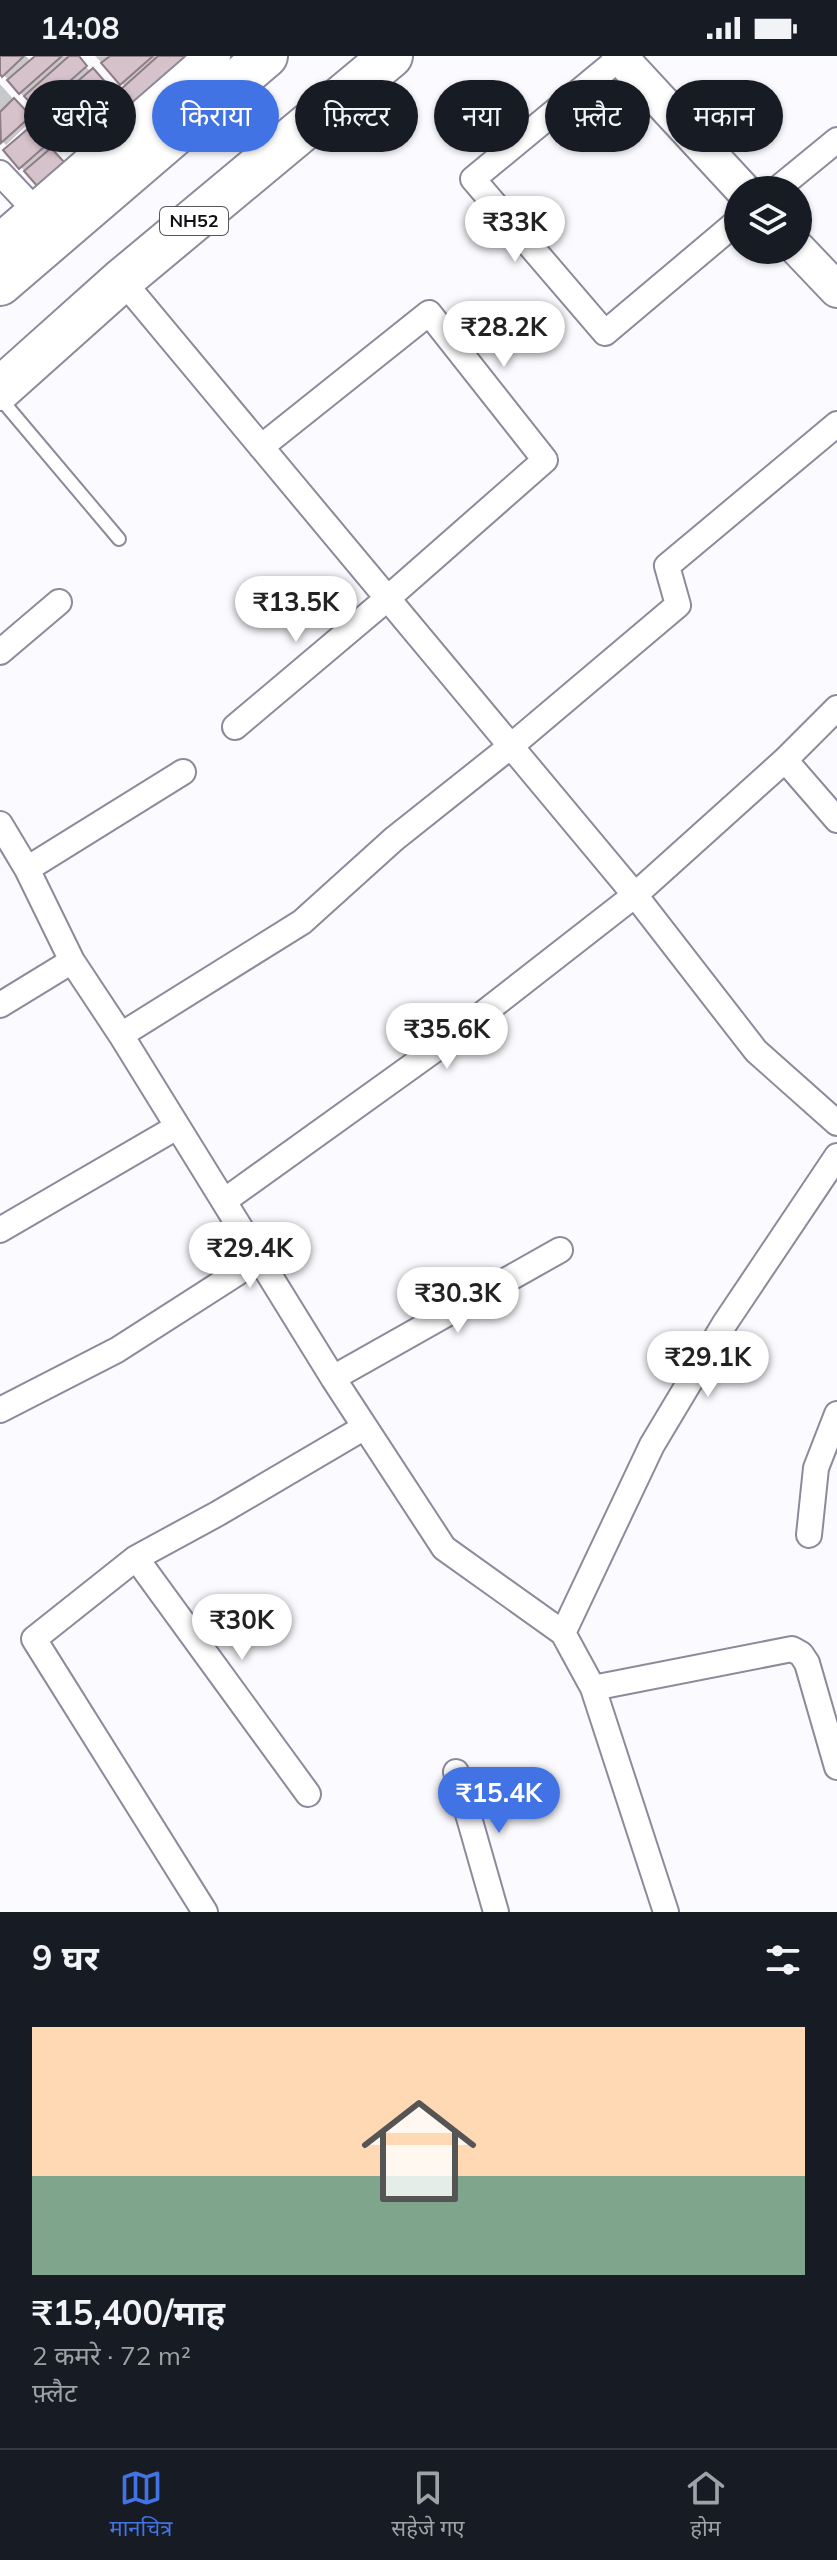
<!DOCTYPE html>
<html lang="hi">
<head>
<meta charset="utf-8">
<style>
	:root { --surface:#171b24; --page:#20242c; --text:#f1f3f6; --muted:#9ea1a6; --line:#363941; --accent:#4273e4 }
	body { margin:0; font-family:Mulish,"Noto Sans Devanagari",sans-serif; background:var(--page); color:var(--text); height:100vh; display:flex; flex-direction:column; font-size:30px; white-space:nowrap }
	* { box-sizing:border-box; margin:0 }
	p { font-size:26px; color:var(--muted) }
	.icon { flex:none; width:44px; height:44px; fill:none; stroke:currentColor; stroke-width:2; stroke-linecap:round; stroke-linejoin:round }
	.map { position:relative; height:1856px; overflow:hidden }
	.details { display:flex; flex-direction:column; background:var(--surface); flex:1 }
	.details>* { flex:none }
	.top-card { position:absolute; left:24px; top:24px; width:790px; height:72px; display:flex; gap:16px }
	.tools { position:absolute; left:724px; top:120px; display:grid; gap:16px }
	.tools a { display:grid; place-items:center; width:88px; height:88px; border-radius:50%; background:var(--surface); box-shadow:0 2px 6px #0004; font-size:40px }
	.price { position:absolute; translate:-50% -68px; padding:0 18px; border-radius:28px; background:#fff; color:#222; font-size:26px; line-height:52px; filter:drop-shadow(0 2px 4px #0008) }
	.price::after { content:''; position:absolute; left:50%; top:48px; width:24px; height:18px; margin-left:-12px; background:inherit; clip-path:polygon(0 0,100% 0,50% 100%) }
	.price.active { background:var(--accent); color:#fff }
	ul { padding:0; list-style:none }
	li { display:grid; align-content:center; gap:16px; height:424px; padding:0 32px }
	li span { display:grid; place-items:center; height:248px; border-radius:0px; color:#555 }
	li>.icon { margin-inline-start:auto }
	span .icon { width:144px; height:144px; fill:#fffc; stroke-width:1 }
	li b { font-size:34px }
	h2 { display:flex; justify-content:space-between; align-items:center; height:96px; padding:0 32px; font-size:34px }
	.chip { padding:0 28px; border-radius:36px; background:var(--surface); box-shadow:0 2px 6px #0004; font-size:28px; line-height:72px }
	.chip.active { background:var(--accent); color:#fff }
	.status { display:flex; justify-content:space-between; align-items:center; height:56px; padding:0 40px; background:var(--surface); direction:ltr }
	.status svg { height:22px; fill:currentColor }
	.dock { display:flex; justify-content:space-around; align-items:center; height:112px; border-top:2px solid var(--line); background:var(--surface); font-size:22px; color:var(--muted) }
	.dock a { display:grid; justify-items:center; gap:4px }
	.dock .active { color:var(--accent) }
	.map>svg:first-child { display:block }
	.shadow { fill:#0003 }
	.building { fill:#d6c2ca; stroke:#8f7d84; stroke-width:2 }
	.lines { fill:none; stroke-linecap:round; stroke-linejoin:round }
	.lane-casing { stroke:#8c8a9b; stroke-width:16 }
	.street-casing { stroke:#8c8a9b; stroke-width:28 }
	.secondary-casing { stroke:#8c8a9b; stroke-width:38 }
	.highway-casing { stroke:#8c8a9b; stroke-width:46 }
	.lane { stroke:#fff; stroke-width:12 }
	.street { stroke:#fff; stroke-width:24 }
	.secondary { stroke:#fff; stroke-width:34 }
	.highway { stroke:#fff; stroke-width:42 }
	.labels { text-anchor:middle; stroke-width:8; stroke-linejoin:round; paint-order:stroke }
	.shield { fill:#fff; stroke:#57575a; stroke-width:2 }
	.shield-label { font-size:18px; font-weight:bold; fill:#0f0f14 }
</style>
</head>
<body>
<div class="status"><b>14:08</b><svg viewBox="0 0 49 12"><path d="M0 12V9h3v3zM5 12V6h3v6zM10 12V3h3v9zM15 12V0h3v12zM26 1h20v11H26zM47 4h2v5h-2z"/></svg></div>
<div class="map">
<svg width="837" height="1856" viewBox="0 0 837 1856">
	<rect width="100%" height="100%" fill="#fbfafe"/>
	<path class="shadow" d="M0 0H26L31 6 38 0H76L91 16 100 22 120 45 71 88 29 42 27 44 0 15Z
		M95 0H192L126 31Z
		M0 28 32 64 6 89 0 83Z
		M43 76 58 92 28 119 6 94Z"/>
	<path class="building" d="M0 0H24L2 21 0 18Z
		M35 0H62L19 38 7 24Z
		M69 0H79L87 10 37 54 24 40Z
		M110 0H153L120 29 101 7Z
		M158 0H192L136 51 120 34Z
		M93 12 115 37 63 83 41 57Z
		M118 40 134 58 87 102 70 84Z
		M14 42 31 60 1 87 0 56Z
		M36 66 52 84 19 113 3 94Z
		M51 92 65 107 38 131 24 115Z"/>
	<g class="lines">
		<g class="lane-casing">
			<path id="lane" d="M0 342 119 483"/>
		</g>
		<g class="street-casing">
			<path id="street" d="M622 0 473 123 605 277 738 165
				M0 117 36 155
				M776 134 837 84
				M122 224 635 839 756 995 837 1067
				M0 596 59 546
				M235 671 388 542 545 404 429 257 261 391
				M785 704 837 764
				M0 768 27 813 72 905 121 979 333 1322 444 1492 563 1577 593 1632 666 1856
				M27 813 183 716
				M0 949 72 905
				M121 979 302 866 394 783 511 690 678 549 667 510 837 368
				M224 1145 458 977 635 839 785 704 837 652
				M0 1174 177 1071
				M333 1322 560 1194
				M0 1354 117 1294 259 1203
				M809 1479 816 1412 837 1358
				M136 1502 308 1738
				M563 1577 652 1389 725 1267 837 1100
				M593 1632 792 1593 801 1598 807 1607 837 1711
				M456 1716 496 1856
				M205 1856 34 1583 136 1502 217 1458 365 1371"/>
		</g>
		<g class="secondary-casing">
			<path id="secondary" d="M619 0 743 134
				M0 185 213 0
				M798 193 837 234"/>
		</g>
		<g class="highway-casing">
			<path id="highway" d="M0 228 266 0
				M0 333 122 224 391 0"/>
		</g>
		<use href="#lane" class="lane"/>
		<use href="#street" class="street"/>
		<use href="#secondary" class="secondary"/>
		<use href="#highway" class="highway"/>
	</g>
	<g class="labels">
		<rect class="shield" x="160" y="151" width="68" height="28" rx="6"/>
		<g class="shield-label">
			<text x="194" y="171">NH52</text>
		</g>
	</g>
</svg>
<div class="tools">
<a><svg class="icon" aria-label="layers" viewBox="0 0 24 24"><path d="M12 4l9 5-9 5-9-5zM3 14l9 5 9-5"/></svg></a>
</div>
<b class="price" style="left:515px;top:208px">₹33K</b>
<b class="price" style="left:504px;top:313px">₹28.2K</b>
<b class="price" style="left:296px;top:588px">₹13.5K</b>
<b class="price" style="left:447px;top:1015px">₹35.6K</b>
<b class="price" style="left:250px;top:1234px">₹29.4K</b>
<b class="price" style="left:458px;top:1279px">₹30.3K</b>
<b class="price" style="left:708px;top:1343px">₹29.1K</b>
<b class="price" style="left:242px;top:1606px">₹30K</b>
<b class="price active" style="left:499px;top:1779px">₹15.4K</b>
<div class="top-card">
<a class="chip">खरीदें</a>
<a class="chip active">किराया</a>
<a class="chip">फ़िल्टर</a>
<a class="chip">नया</a>
<a class="chip">फ़्लैट</a>
<a class="chip">मकान</a>
</div>
</div>
<section class="details">
<h2>9 घर<svg class="icon" aria-label="filters" viewBox="0 0 24 24"><path d="M4 7h16M4 17h16"/><circle cx="9" cy="7" r="2"/><circle cx="15" cy="17" r="2"/></svg></h2>
<ul>
<li><span style="background:linear-gradient(#ffd9b3 60%,#7fa58c 0)"><svg class="icon" aria-label="home" viewBox="0 0 24 24"><path d="M3 11l9-7 9 7M6 9v11h12V9"/></svg></span><div><b>₹15,400/माह</b><p>2 कमरे · 72 m²</p><p>फ़्लैट</p></div></li>
</ul>
</section>
<nav class="dock">
<a class="active"><svg class="icon" aria-label="map" viewBox="0 0 24 24"><path d="M3 6l6-2 6 2 6-2v14l-6 2-6-2-6 2zM9 4v14M15 6v14"/></svg>मानचित्र</a>
<a><svg class="icon" aria-label="saved" viewBox="0 0 24 24"><path d="M7 4h10v16l-5-4-5 4z"/></svg>सहेजे गए</a>
<a><svg class="icon" aria-label="home" viewBox="0 0 24 24"><path d="M3 11l9-7 9 7M6 9v11h12V9"/></svg>होम</a>
</nav>
</body>
</html>
